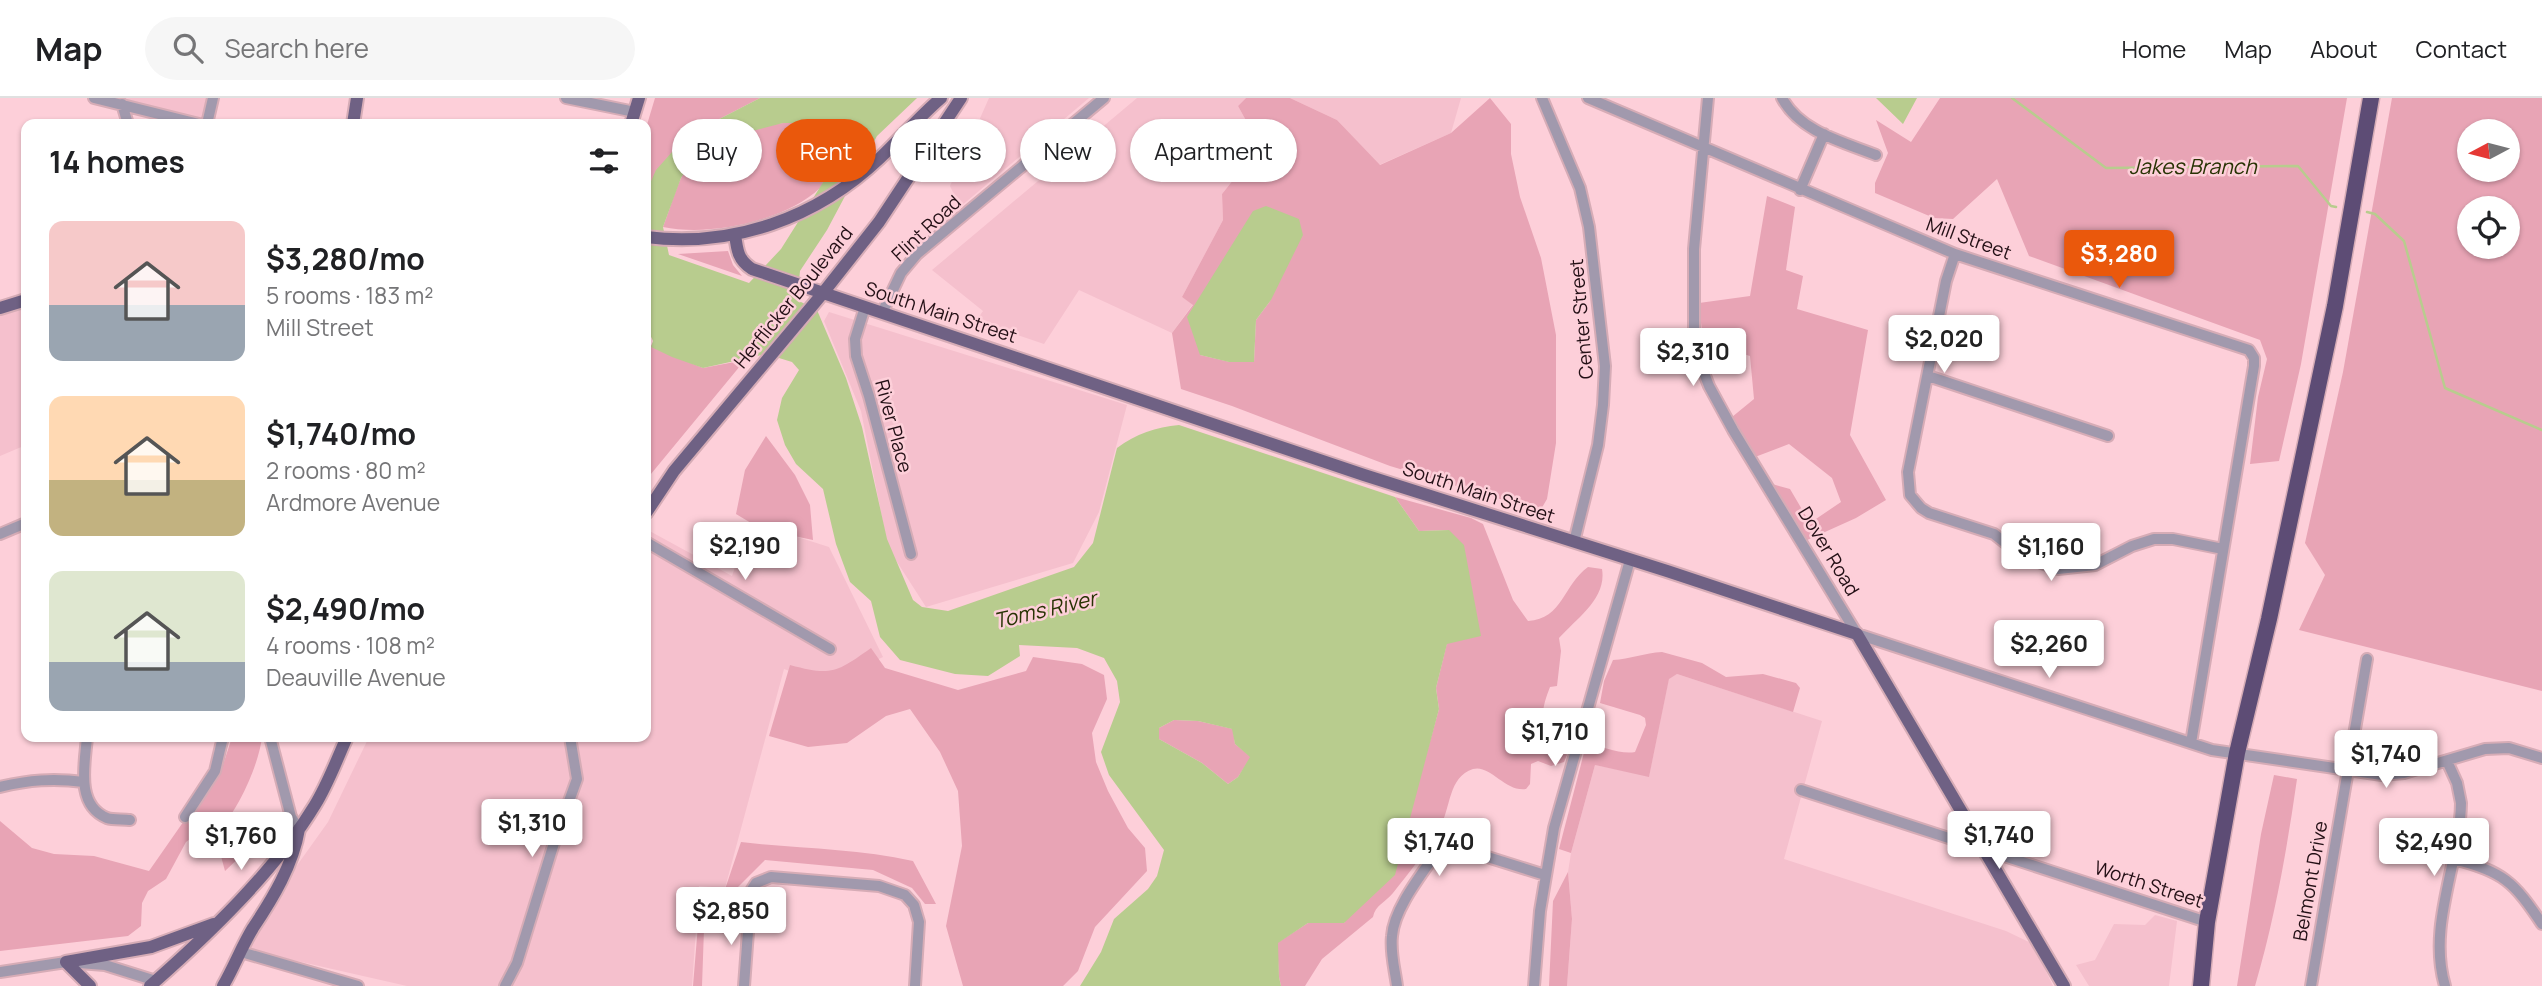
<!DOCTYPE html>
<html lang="en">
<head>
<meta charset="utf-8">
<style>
	:root { --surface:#fff; --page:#f6f6f6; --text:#202124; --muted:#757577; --line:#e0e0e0; --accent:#ea580c }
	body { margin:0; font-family:Manrope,sans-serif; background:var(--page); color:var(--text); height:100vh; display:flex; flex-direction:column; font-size:26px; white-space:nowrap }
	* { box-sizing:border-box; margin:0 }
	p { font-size:23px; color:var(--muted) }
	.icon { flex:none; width:38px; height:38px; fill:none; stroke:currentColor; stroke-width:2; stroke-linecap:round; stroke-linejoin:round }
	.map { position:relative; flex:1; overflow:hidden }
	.side { position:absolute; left:21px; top:21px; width:630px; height:623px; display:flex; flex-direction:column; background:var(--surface); border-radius:14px; box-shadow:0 2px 5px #0004 }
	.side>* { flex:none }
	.top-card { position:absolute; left:672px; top:21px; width:665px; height:63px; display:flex; gap:14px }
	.needle { width:46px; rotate:263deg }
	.tools { position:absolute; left:2457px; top:21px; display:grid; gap:14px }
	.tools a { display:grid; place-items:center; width:63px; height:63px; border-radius:50%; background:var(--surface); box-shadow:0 2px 5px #0004; font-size:35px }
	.price { position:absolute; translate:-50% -60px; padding:0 16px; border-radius:7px; background:#fff; color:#222; font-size:23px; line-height:46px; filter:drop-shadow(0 2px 4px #0008) }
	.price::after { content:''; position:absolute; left:50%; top:42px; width:21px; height:16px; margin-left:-10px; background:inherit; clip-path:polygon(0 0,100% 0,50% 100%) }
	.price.on { background:var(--accent); color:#fff }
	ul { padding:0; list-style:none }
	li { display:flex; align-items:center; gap:21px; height:175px; padding:0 28px }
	li span { display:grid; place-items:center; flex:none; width:196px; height:140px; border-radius:14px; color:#555 }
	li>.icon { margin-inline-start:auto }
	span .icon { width:84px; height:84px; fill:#fffc; stroke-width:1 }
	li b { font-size:30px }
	h2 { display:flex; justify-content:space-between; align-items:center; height:84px; padding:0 28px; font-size:30px }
	.pill { padding:0 24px; border-radius:32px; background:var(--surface); box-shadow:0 2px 5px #0004; font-size:24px; line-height:63px }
	.pill.on { background:var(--accent); color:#fff }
	header { display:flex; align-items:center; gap:42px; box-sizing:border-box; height:98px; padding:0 35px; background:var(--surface); border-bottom:2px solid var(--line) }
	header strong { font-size:33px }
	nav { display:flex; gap:38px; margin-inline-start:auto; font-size:24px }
	.search { width:490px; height:63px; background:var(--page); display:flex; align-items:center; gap:18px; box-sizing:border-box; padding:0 24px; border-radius:38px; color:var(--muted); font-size:26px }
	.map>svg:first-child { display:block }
	.built { fill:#f5c0cd }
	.green { fill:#e8a4b5; fill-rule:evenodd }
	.water { fill:#b8cc8e; fill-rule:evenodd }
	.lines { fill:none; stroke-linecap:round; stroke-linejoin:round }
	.stream { stroke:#b8cc8e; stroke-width:2.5 }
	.minor-casing { stroke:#d6acb6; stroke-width:14 }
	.major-casing { stroke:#d6acb6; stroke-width:16 }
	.highway-casing { stroke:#d6acb6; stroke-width:19 }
	.minor { stroke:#a199ad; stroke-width:10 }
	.major { stroke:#6f6184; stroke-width:12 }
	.highway { stroke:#5d4c75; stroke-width:16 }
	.labels { text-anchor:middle; stroke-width:5; stroke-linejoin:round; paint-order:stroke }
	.street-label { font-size:19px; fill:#230f15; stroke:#fdcfd9 }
	.water-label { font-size:21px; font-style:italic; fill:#283304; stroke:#fdcfd9 }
</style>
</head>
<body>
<header>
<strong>Map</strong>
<div class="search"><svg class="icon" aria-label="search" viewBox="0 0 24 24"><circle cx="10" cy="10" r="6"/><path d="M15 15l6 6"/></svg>Search here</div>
<nav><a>Home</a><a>Map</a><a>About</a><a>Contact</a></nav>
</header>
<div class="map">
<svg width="2542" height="888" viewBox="0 0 2542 888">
	<rect width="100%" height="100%" fill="#fdcfd9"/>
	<path class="built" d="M96 0H213L207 26Z
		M989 0H1089L960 109 950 88Z
		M1137 0H1246L1238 8 1260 48 1222 96 1223 122 1182 199 1193 206 1172 235 1079 192 1044 246 976 223 983 213 932 172Z
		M1290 0H1461L1451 35 1379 67 1337 22Z
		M17 211 22 212 26 217V347L0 358V216Z
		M829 214 1127 307 1099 414 1073 465 926 509 888 450 861 313 824 223Z
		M750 424 829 449 883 559 826 586 784 571 725 790 699 788 692 888H407L248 852 273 801 328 724 369 639H646V431L732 478Z
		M1677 576 1822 623 1784 761 2006 833 2033 846 2053 888H1567L1572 821 1568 774 1571 755 1595 667 1649 678 1669 580Z
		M2155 817 2177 823 2169 888H2089L2076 867 2095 862 2114 826 2145 827Z"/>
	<path class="green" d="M655 0H760L698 32 680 45 648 90 646 110V30Z
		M1246 0H1290L1337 22 1380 67 1451 35 1490 0 1511 26V56L1520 99 1541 160 1556 237V345L1547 401 1540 413 1390 368 1232 308 1181 291 1172 235 1193 207 1182 199 1223 122 1222 96 1260 48 1238 8ZM1271 202 1256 222 1254 264H1230L1200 257Z
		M1940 0H2347L2301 266 2279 363 2250 366 2258 299 2267 261 2260 242 2029 158 1997 81 1953 121 1934 120 1875 95V85L1888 55 1876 22 1911 44Z
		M2392 0H2542V593L2299 532 2325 477 2305 445 2343 274ZM2469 33H2508V72H2469ZM2469 110H2508V149H2469Z
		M798 24 826 30 851 39 820 90C785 123 710 139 663 129 672 106 678 79 693 60 713 34 767 25 798 24Z
		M1767 98 1795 109 1786 172 1803 178 1797 211 1868 232 1850 337 1886 402 1856 420 1805 443 1772 386 1790 391 1810 425 1841 404 1832 380 1789 346 1755 359 1732 319 1754 301 1750 258 1703 244 1699 205 1750 198Z
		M728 153 733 167 742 178 678 156Z
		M654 243 661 253 703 270 745 262 646 382V255Z
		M766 338 795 377 810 407 813 442 761 431 736 416 745 372Z
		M1395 399 1471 420 1483 426 1513 502 1528 523C1563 521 1563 487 1588 469L1602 471C1607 500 1577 520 1559 540L1561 553 1557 588 1550 589C1544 604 1537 626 1550 640L1557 638 1567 657 1564 664 1551 668 1538 663 1531 666 1530 686 1526 691C1505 694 1490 666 1473 671 1448 679 1451 710 1440 729 1427 752 1409 775 1393 795 1386 804 1375 807 1373 819L1322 861 1305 888H1281L1279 879 1277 845 1308 825H1344L1420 679 1439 611 1436 590 1447 545 1448 432 1419 433Z
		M871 550 885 570 958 592 1026 573 1033 559 1082 566 1104 577 1107 601 1092 635 1096 664 1108 693 1128 730 1145 750 1147 773 1095 829 1078 873 1063 888H963L946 828 962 748 958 693 940 654 910 611 886 618 847 645 808 649 769 638 790 567C831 578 836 575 871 550Z
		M1662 554 1702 565 1726 579 1763 576 1796 585 1800 590 1793 614 1677 576 1669 581 1649 679 1595 667 1571 755 1559 751 1586 647C1602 647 1620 657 1635 654L1646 627 1645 620 1640 617 1600 605 1604 583 1613 562C1630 561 1645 555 1662 554Z
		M1174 622 1198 623 1233 631 1235 646 1251 659 1238 679 1228 686 1202 665 1159 641V630Z
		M232 639H262C259 666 239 710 220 731L232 750 244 755 225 773 218 747 211 736H197L186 744 166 781 148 793 142 805 141 828 128 838 0 853V723L32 750 54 756 94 758 149 773 223 667Z
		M2274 677 2297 681C2287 751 2275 820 2255 888H2237L2261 736Z
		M741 744C799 751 856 750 913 763L936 806H925L912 790 873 772 765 762 734 793 726 836 704 831 702 888H693L699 815 716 808 721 803Z
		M1568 774 1572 821 1567 888H1549L1553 803Z"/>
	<path class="water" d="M760 0H917L877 38 827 132 800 173 797 202 817 212 846 280 862 329 887 441 913 502 922 509 948 513 1074 469 1093 445 1117 350C1136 336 1156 329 1179 327L1395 399 1419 433 1449 432 1464 447 1481 538 1447 546 1436 590 1439 611 1395 777 1344 825H1308L1278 845 1279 879 1281 888H1080L1101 854 1114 821 1148 791 1157 778 1164 752 1109 677 1101 654 1120 604 1117 583 1104 560 1077 550 1019 547 1020 558 988 578 955 576 900 562 880 539 871 503 850 484 836 446 823 391 796 366 785 347 777 322 782 300 799 272 792 264 766 256 703 270 672 259 651 249 653 243 646 228V110L648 90 656 72 680 45 698 32ZM783 25H808L851 40 781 151 749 185 669 157 663 129 681 80 694 58 713 43ZM1174 622 1198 623 1232 631 1235 646 1250 659 1238 679 1228 686 1202 665 1159 641V630Z
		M1876 0H1917L1903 26Z
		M1266 108 1299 121 1303 137 1271 202 1256 222 1254 264H1229L1200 257 1187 219 1253 113Z"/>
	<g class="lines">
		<path class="stream" d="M2012 0 2106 70 2298 68 2331 108 2336 109
			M2367 114 2375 116 2404 143 2445 290 2542 332"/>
		<g class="minor-casing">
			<path id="minor" d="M94 0 199 26
				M566 0 635 14
				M1542 0 1580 90 1589 129 1605 268 1603 307 1598 347 1574 444
				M1588 0 1955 156 2249 252 2254 260V268L2191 645
				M1708 0 1694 151V233L1699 262 1709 288 1733 332 1857 536 2212 652 2382 677 2404 675 2485 651 2509 650 2542 660
				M1782 0C1800 34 1843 44 1876 57
				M122 6 128 26
				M207 26 213 0
				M1800 92 1824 36
				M1955 156 1946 183 1908 374 1910 397 1921 410 1929 415 1994 436 2022 458 2058 471 2095 467 2132 448 2154 441H2173L2223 451
				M865 209 855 241 856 258 869 298 911 456
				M882 215 901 175 917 156 1104 0
				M1928 278 2108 338
				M0 436 26 425
				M646 444 830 551
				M87 639C85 665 75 707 107 720 113 722 123 721 130 722
				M270 639 291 719 299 731
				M0 689C29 682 53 680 84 684
				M1801 692 2207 824
				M185 719 215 673 223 639
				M2453 761C2503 773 2514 784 2542 826
				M241 854 358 888
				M0 874 66 864 105 867 156 883
				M505 888 517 865 554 745 577 681 570 639
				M744 888 751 793 756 785 771 779 879 788 905 797 914 807 919 824 915 888
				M1397 888C1395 872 1390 855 1392 838 1394 808 1427 770 1443 745L1545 777
				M1534 888 1540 813 1554 730 1630 462
				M2311 888 2367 561
				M2445 888C2427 827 2460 766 2461 705L2457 685 2447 663"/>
		</g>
		<g class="major-casing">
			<path id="major" d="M353 26 357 0
				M631 26 639 0
				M735 136C737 152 738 162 752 171L1364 377 1667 473 1857 536 2064 888
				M646 139C733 150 817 120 880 60 901 40 919 19 941 0
				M0 210 26 202
				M646 415 674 373 823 195 879 124 961 0
				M66 864 151 849 214 826
				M66 864 90 888
				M150 888C208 837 275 773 315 707 328 686 337 661 347 639
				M223 888C234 869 242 848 253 830 273 800 293 767 299 731"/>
		</g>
		<g class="highway-casing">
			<path id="highway" d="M2201 888 2207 824 2237 655 2269 521 2335 208 2371 0"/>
		</g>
		<use href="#minor" class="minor"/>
		<use href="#major" class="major"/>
		<use href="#highway" class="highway"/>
	</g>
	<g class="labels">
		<g class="street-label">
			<text transform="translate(926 130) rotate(-43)" y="7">Flint Road</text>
			<text transform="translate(1969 140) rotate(20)" y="7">Mill Street</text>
			<text transform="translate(793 199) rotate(-51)" y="7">Herflicker Boulevard</text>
			<text transform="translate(941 214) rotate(18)" y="7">South Main Street</text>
			<text transform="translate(1581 221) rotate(-95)" y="7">Center Street</text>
			<text transform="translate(894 328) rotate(75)" y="7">River Place</text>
			<text transform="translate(1479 394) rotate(18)" y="7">South Main Street</text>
			<text transform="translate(1829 453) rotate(59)" y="7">Dover Road</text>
			<text transform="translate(2310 783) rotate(-80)" y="7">Belmont Drive</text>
			<text transform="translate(2149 786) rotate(18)" y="7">Worth Street</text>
		</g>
		<g class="water-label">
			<text x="2193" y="76">Jakes Branch</text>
			<text transform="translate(1045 512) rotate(-13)" y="7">Toms River</text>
		</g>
	</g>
</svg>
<div class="tools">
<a><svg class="needle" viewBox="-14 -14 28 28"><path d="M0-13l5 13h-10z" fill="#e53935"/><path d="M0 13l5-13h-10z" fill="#757577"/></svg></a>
<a><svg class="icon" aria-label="locate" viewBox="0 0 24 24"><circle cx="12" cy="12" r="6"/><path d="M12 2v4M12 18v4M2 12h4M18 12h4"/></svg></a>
</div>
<b class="price on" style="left:2119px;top:192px">$3,280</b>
<b class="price" style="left:1944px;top:277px">$2,020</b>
<b class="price" style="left:1693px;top:290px">$2,310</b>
<b class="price" style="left:745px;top:484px">$2,190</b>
<b class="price" style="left:2051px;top:485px">$1,160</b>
<b class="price" style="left:2049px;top:582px">$2,260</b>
<b class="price" style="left:1555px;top:670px">$1,710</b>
<b class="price" style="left:2386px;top:692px">$1,740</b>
<b class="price" style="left:532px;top:761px">$1,310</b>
<b class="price" style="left:1999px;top:773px">$1,740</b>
<b class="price" style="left:241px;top:774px">$1,760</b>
<b class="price" style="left:1439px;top:780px">$1,740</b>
<b class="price" style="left:2434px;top:780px">$2,490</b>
<b class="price" style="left:731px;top:849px">$2,850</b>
<div class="top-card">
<a class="pill">Buy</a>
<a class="pill on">Rent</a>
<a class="pill">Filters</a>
<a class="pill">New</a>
<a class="pill">Apartment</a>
</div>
<section class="side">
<h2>14 homes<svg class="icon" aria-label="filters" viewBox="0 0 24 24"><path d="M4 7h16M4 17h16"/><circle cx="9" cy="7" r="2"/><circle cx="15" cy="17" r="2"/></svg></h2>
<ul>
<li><span style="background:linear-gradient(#f6c9c9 60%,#9aa5b1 0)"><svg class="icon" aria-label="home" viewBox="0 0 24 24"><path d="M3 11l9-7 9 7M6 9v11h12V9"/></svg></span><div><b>$3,280/mo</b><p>5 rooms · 183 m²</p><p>Mill Street</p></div></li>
<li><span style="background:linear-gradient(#ffd9b3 60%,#c2b280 0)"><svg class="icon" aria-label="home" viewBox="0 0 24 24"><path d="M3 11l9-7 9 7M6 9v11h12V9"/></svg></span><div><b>$1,740/mo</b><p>2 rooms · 80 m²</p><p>Ardmore Avenue</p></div></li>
<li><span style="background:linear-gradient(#dfe7d0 65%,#9aa5b1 0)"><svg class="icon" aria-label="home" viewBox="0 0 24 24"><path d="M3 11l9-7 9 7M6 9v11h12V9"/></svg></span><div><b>$2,490/mo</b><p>4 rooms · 108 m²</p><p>Deauville Avenue</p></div></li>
</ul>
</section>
</div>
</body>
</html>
